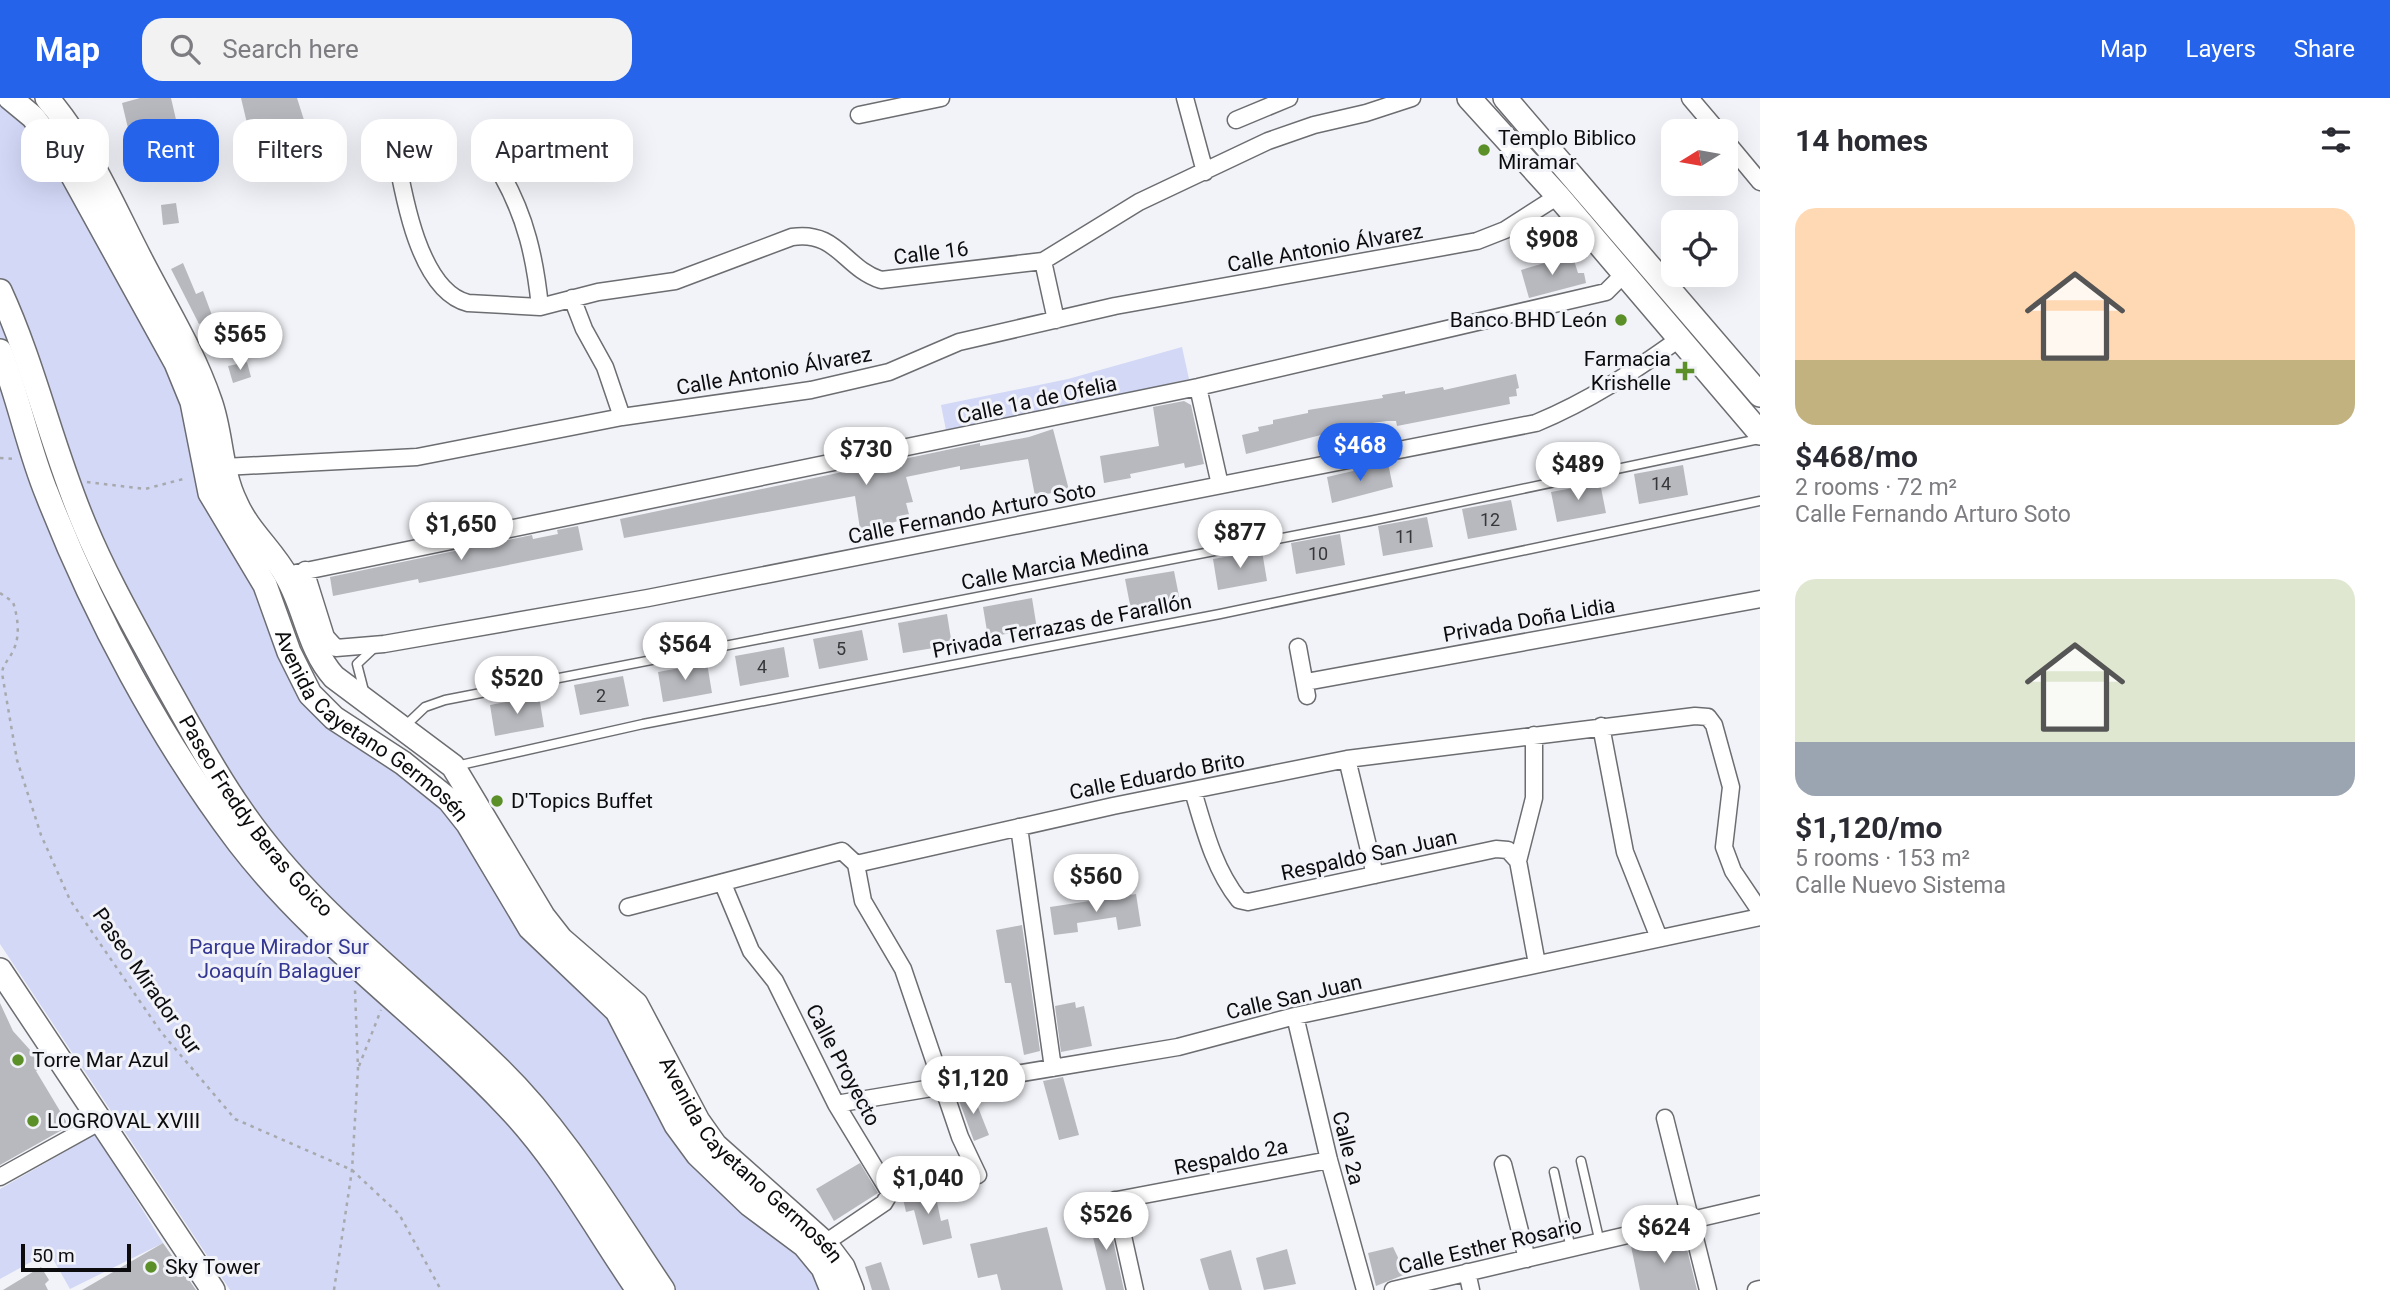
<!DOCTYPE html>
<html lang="en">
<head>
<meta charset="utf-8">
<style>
	:root { --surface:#fff; --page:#f2f2f3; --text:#2b2b33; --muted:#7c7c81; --accent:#2563eb }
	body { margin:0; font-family:Roboto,sans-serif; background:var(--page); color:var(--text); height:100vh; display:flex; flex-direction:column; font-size:26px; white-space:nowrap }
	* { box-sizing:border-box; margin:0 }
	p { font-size:23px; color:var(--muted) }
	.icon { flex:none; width:38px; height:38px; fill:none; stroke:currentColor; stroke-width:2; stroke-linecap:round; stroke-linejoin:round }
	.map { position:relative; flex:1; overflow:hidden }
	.drawer { display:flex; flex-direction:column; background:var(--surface); width:630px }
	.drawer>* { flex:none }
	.guide { position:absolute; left:21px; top:21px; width:665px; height:63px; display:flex; gap:14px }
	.needle { width:46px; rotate:259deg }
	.tools { position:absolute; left:1661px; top:21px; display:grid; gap:14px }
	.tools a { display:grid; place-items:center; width:77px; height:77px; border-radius:14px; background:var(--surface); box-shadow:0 7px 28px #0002; font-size:35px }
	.scale { position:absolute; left:21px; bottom:18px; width:110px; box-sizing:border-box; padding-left:7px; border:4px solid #0c0c0e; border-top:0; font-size:19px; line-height:24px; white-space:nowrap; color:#0c0c0e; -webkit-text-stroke:5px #f2f3f8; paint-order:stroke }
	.price { position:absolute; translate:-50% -60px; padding:0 16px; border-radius:24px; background:#fff; color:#222; font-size:23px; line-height:46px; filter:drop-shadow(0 2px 4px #0008) }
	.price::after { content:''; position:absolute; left:50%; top:42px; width:21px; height:16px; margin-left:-10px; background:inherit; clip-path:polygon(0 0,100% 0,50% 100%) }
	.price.active { background:var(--accent); color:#fff }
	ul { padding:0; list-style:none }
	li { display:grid; align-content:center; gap:14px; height:371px; padding:0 35px }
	li span { display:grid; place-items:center; height:217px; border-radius:21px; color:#555 }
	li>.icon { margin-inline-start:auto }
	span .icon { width:126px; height:126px; fill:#fffc; stroke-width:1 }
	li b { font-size:30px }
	h2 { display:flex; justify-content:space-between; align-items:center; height:84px; padding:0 35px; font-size:30px }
	.pill { padding:0 24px; border-radius:21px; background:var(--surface); box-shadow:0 7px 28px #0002; font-size:24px; line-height:63px }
	.pill.active { background:var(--accent); color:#fff }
	header { display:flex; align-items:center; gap:42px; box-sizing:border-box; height:98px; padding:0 35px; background:var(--accent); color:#fff }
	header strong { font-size:33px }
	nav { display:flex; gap:38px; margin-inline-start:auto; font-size:24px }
	.search { width:490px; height:63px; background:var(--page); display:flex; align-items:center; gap:18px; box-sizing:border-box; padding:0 24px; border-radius:21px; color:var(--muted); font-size:26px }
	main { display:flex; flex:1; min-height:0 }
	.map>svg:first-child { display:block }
	.green { fill:#d2d8f6 }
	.building { fill:#b8b9be }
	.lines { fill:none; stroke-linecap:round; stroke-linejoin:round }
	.lane-casing { stroke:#6c6d71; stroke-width:11 }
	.street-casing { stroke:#6c6d71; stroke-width:19 }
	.secondary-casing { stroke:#6c6d71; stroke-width:26 }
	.path { stroke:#a8a9ad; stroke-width:2.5; stroke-dasharray:3.5 5; stroke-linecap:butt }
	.lane { stroke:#fff; stroke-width:8 }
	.street { stroke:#fff; stroke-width:16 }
	.secondary { stroke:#fff; stroke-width:23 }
	.poi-dot { fill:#5b8f27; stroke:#f2f3f8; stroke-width:2.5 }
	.labels { text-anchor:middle; stroke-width:6; stroke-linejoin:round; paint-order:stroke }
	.number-label { font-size:18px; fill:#37373a }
	.poi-label { font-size:21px; fill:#0c0c0e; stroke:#f2f3f8; text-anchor:start }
	.street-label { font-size:21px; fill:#0c0c0e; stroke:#f2f3f8 }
	.park-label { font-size:21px; fill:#333693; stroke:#f2f3f8 }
</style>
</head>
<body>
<header>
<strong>Map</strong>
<div class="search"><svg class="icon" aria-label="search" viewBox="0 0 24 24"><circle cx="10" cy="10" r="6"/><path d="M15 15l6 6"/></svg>Search here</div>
<nav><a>Map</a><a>Layers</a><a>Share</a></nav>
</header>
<main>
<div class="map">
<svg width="1760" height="1192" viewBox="0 0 1760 1192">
	<rect width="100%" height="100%" fill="#f2f3f8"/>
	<path class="green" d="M0 2 56 55 184 287 239 455 297 587 427 692 805 1159 825 1192H230L0 846Z
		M1182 249 1189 281 947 337 941 307 1068 281Z
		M96 1036 163 1145 70 1191 49 1154 0 1181V1091Z"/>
	<path class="building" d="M140 0H171L184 56 137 68 122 5Z
		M241 0H297L311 44 255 59Z
		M176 105 179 125 163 127 161 107Z
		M1568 158 1573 159 1578 175H1584L1586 185 1529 200 1521 172Z
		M183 165 196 196 203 193 213 220 199 226 171 171Z
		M247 264 251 279 233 285 228 268Z
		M1516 276 1519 290 1516 291 1517 298 1509 299 1510 306 1397 328 1396 323H1387L1365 326 1366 333 1346 338 1322 340 1321 337 1246 356 1242 337 1259 333 1258 329 1273 326V322L1308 315V312L1383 300 1382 297 1405 293V296L1443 289 1444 292Z
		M1184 303 1191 307 1204 366 1185 370 1184 365 1130 376 1131 380 1104 385 1100 358 1159 348 1153 309Z
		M1053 331 1069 392 1035 398 1028 361 960 372V368L906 379 913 404 906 405 910 420 883 427 860 431 855 398 624 440 620 421 970 347 980 345V348L1029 339Z
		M1388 365 1393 389 1332 405 1327 379Z
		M1683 367 1688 397 1639 406 1634 376Z
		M1600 385 1606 415 1557 424 1551 394Z
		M1511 402 1517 432 1468 441 1462 411Z
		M1427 419 1433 449 1383 458 1378 428Z
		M578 428 583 452 419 485 418 481 333 498 330 479 532 437 533 441 558 436 557 432Z
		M1340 436 1345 467 1296 476 1291 445Z
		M1262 453 1267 483 1218 492 1213 461Z
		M1174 473 1180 503 1131 512 1125 481Z
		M1032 500 1037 531 988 539 983 509Z
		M947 516 952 547 903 555 898 525Z
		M862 532 868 562 819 571 813 541Z
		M784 549 789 579 740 588 735 558Z
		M707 565 712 595 663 604 658 574Z
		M623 578 629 608 580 617 574 587Z
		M539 598 544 629 495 638 490 607Z
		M1136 796 1141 828 1118 832 1116 819 1077 825 1078 834 1054 837 1050 809Z
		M1022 827 1040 953 1024 957 1011 885H1005L996 832Z
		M1075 904 1076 910 1084 908 1092 948 1061 954 1055 908Z
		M0 905 13 933 31 953 40 970 36 973 69 1028 0 1067Z
		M1063 979 1079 1037 1059 1042 1043 983Z
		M972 994 989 1037 974 1043 957 997Z
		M860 1065 878 1095 834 1123 816 1091Z
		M934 1090 941 1123 948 1121 952 1140 923 1147 914 1112 906 1114 902 1096Z
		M1107 1115 1124 1192H1106L1088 1119Z
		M1047 1129 1063 1192H1001L997 1176 978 1180 970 1146Z
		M1683 1135 1697 1192H1640L1631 1148Z
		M163 1145 196 1192H82Z
		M1393 1149 1406 1176 1376 1188 1368 1155Z
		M1287 1151 1296 1186 1264 1192 1256 1160Z
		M1231 1152 1242 1192H1209L1200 1161Z
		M881 1164 890 1192H872L865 1169Z
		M41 1169 49 1182 45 1186 48 1192H3Z"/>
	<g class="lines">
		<g class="lane-casing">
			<path id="lane" d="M364 593 357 566 373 551
				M404 629 425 609 445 602 1370 423 1759 341
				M456 668 643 626 1220 516 1760 403
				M1581 1063 1600 1145
				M1554 1074 1571 1151"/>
		</g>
		<g class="street-casing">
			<path id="street" d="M1185 0 1205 74
				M1690 0 1718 33
				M859 17 941 0
				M1236 22 1289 0
				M393 39C401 84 416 192 468 205L540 209 598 194 675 183 792 139C837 132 844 170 881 182L1043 163 1139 104 1268 43 1314 27 1366 15 1412 0
				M1726 43 1760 84
				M502 77C526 120 535 160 540 209
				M1043 163 1056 222
				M572 200 584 231 605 269 622 319
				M1198 289 1220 387
				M224 369 417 359 622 319 811 292 889 274 959 244 1115 208 1477 143 1505 132 1558 98
				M305 472 326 539 336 550 384 546 648 500 1536 325C1589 303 1633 274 1679 241
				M296 475 1198 289 1606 194 1623 177
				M1298 549 1307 598
				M1306 584 1760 501
				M1601 628 1625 754 1659 840
				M1347 661 1375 777
				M1193 693C1204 730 1214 771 1239 802L1248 804 1496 751 1508 752 1518 763 1537 866
				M1019 729 1053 970
				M1518 763 1534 700V637
				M856 766 1113 708 1347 661 1695 618 1708 619 1714 627 1731 689 1724 749 1733 773 1760 813
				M856 766 863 803 903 871 960 1039 978 1077
				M723 786 751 853 775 883 836 1006 890 1095 884 1105 825 1145
				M628 809 842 753 856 766
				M1295 918 1329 1062 1365 1192
				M836 1006 1178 949 1295 918 1760 819
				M1665 1020 1708 1192
				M1503 1066 1527 1161
				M0 1079 101 1023
				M1115 1102 1135 1192
				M1101 1105 1329 1062
				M1467 1174 1471 1192
				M1393 1192 1760 1106
				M1756 1192 1760 1191"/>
		</g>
		<g class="secondary-casing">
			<g id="secondary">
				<path id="s1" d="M10 0 33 19 59 53 176 265 192 304 210 395 265 487 289 554 310 596 334 620 403 665 449 702 468 726 530 830 617 913 676 1027 698 1057 749 1106 804 1147 823 1170 832 1192"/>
				<path id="s2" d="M47 0C87 46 112 106 140 160 164 207 193 253 210 303 222 336 220 373 236 405 248 433 273 453 287 479 306 512 308 550 334 579L453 668 543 818 561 841 636 906 698 1023 715 1047 825 1145 843 1169 852 1192"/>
				<path d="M1469 0 1558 98 1760 335"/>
				<path d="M1505 0 1760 297"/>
				<path id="s3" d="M0 193C35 269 52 351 85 428 107 481 136 531 163 581 188 625 212 671 241 712 310 813 409 883 495 967 563 1032 611 1115 663 1192"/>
				<path d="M0 253C19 300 28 350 47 396 94 517 161 642 239 745 317 846 421 917 507 1008 559 1062 596 1131 638 1192"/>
				<path d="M0 872 213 1192"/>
			</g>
		</g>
		<path class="path" d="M0 360 14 361
			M87 384 145 391 187 380
			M0 495 13 504C18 520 21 539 12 555 8 563 3 566 2 575L17 662 41 737 70 802 161 934 235 1021 352 1072 399 1116 441 1192
			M359 968 381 912
			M334 1192 352 1072 358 971 355 892"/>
		<use href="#lane" class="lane"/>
		<use href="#street" class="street"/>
		<use href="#secondary" class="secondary"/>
	</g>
	<g class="poi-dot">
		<circle cx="1484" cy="52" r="7"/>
		<circle cx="1621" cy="222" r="7"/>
		<path d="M1681.5 262.5h7v7h7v7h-7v7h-7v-7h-7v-7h7z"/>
		<circle cx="497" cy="703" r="7"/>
		<circle cx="18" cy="962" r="7"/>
		<circle cx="33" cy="1023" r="7"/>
		<circle cx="151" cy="1169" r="7"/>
	</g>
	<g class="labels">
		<g class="number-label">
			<text x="1661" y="392">14</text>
			<text x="1490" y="428">12</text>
			<text x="1405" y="445">11</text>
			<text x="1318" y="462">10</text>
			<text x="841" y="557">5</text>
			<text x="762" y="575">4</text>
			<text x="601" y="604">2</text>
		</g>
		<g class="poi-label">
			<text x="1498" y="47">Templo Biblico<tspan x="1498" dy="24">Miramar</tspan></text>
			<text x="1607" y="229" text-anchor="end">Banco BHD León</text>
			<text x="1671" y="268" text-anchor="end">Farmacia<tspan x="1671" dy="24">Krishelle</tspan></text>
			<text x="511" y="710">D'Topics Buffet</text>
			<text x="32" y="969">Torre Mar Azul</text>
			<text x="47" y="1030">LOGROVAL XVIII</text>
			<text x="165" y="1176">Sky Tower</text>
		</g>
		<g class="street-label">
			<text transform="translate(1325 150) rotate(-10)" y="7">Calle Antonio Álvarez</text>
			<text transform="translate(931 155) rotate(-7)" y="7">Calle 16</text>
			<text transform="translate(774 273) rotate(-10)" y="7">Calle Antonio Álvarez</text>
			<text transform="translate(1037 302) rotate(-12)" y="7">Calle 1a de Ofelia</text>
			<text transform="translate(972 415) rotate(-11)" y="7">Calle Fernando Arturo Soto</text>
			<text transform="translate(1055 467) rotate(-11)" y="7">Calle Marcia Medina</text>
			<text transform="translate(1529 522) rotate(-10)" y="7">Privada Doña Lidia</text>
			<text transform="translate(1062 528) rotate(-11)" y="7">Privada Terrazas de Farallón</text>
			<text dy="7" stroke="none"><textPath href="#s1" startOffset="740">Avenida Cayetano Germosén</textPath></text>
			<text transform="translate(1157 678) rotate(-11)" y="7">Calle Eduardo Brito</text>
			<text dy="7" stroke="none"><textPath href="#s3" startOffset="588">Paseo Freddy Beras Goico</textPath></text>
			<text transform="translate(1369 757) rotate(-12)" y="7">Respaldo San Juan</text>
			<text transform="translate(147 883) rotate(55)" y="7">Paseo Mirador Sur</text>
			<text transform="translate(1294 899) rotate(-13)" y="7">Calle San Juan</text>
			<text transform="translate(843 967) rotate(62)" y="7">Calle Proyecto</text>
			<text transform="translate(1348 1050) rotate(76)" y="7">Calle 2a</text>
			<text transform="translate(1231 1059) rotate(-11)" y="7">Respaldo 2a</text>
			<text dy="7" stroke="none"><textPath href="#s2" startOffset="1300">Avenida Cayetano Germosén</textPath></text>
			<text transform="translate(1490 1148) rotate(-13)" y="7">Calle Esther Rosario</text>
		</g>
		<g class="park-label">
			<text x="279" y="856">Parque Mirador Sur<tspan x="279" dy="24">Joaquín Balaguer</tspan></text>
		</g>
	</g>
</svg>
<div class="tools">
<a><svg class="needle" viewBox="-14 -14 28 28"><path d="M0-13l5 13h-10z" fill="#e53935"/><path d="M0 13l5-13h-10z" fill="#7c7c81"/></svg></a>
<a><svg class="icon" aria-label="locate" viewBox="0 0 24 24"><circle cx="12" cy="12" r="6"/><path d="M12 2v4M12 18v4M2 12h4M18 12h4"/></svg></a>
</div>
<div class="scale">50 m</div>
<b class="price" style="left:1552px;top:179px">$908</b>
<b class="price" style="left:240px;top:274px">$565</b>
<b class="price active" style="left:1360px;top:385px">$468</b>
<b class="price" style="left:866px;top:389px">$730</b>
<b class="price" style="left:1578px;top:404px">$489</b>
<b class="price" style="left:461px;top:464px">$1,650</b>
<b class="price" style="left:1240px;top:472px">$877</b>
<b class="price" style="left:685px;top:584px">$564</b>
<b class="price" style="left:517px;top:618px">$520</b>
<b class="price" style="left:1096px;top:816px">$560</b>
<b class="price" style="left:973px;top:1018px">$1,120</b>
<b class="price" style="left:928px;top:1118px">$1,040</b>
<b class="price" style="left:1106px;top:1154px">$526</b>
<b class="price" style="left:1664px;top:1167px">$624</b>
<div class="guide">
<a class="pill">Buy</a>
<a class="pill active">Rent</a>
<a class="pill">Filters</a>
<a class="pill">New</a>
<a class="pill">Apartment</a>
</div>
</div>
<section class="drawer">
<h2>14 homes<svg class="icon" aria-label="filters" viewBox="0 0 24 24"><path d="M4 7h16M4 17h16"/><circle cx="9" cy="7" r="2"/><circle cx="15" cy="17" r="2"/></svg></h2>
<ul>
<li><span style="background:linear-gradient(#ffd9b3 70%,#c2b280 0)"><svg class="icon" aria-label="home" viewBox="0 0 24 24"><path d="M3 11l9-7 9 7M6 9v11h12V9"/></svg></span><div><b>$468/mo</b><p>2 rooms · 72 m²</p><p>Calle Fernando Arturo Soto</p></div></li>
<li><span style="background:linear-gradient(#dfe7d0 75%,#9aa5b1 0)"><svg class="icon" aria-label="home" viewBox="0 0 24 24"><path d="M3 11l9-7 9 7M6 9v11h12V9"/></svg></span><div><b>$1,120/mo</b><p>5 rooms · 153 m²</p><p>Calle Nuevo Sistema</p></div></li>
</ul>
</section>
</main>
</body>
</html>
